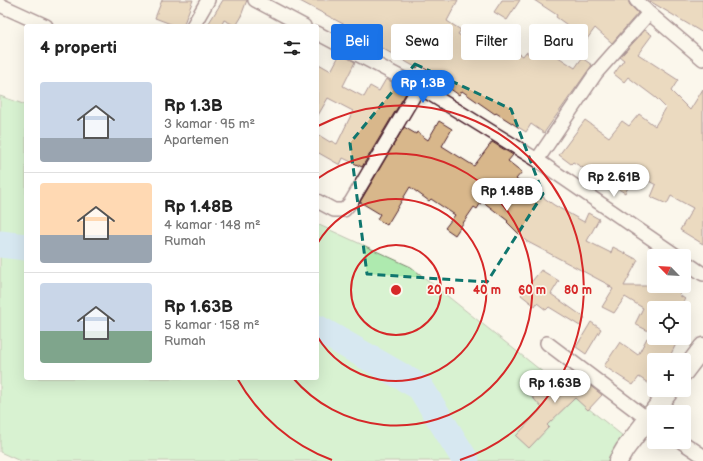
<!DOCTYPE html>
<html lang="id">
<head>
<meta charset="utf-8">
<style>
	:root { --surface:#fff; --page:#f6f6f6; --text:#222; --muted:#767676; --line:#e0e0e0; --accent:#1a73e8 }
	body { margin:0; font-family:"Balsamiq Sans",sans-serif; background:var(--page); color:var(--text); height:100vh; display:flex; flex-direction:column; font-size:15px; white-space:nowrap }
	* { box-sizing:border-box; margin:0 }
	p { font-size:13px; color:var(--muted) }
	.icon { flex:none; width:22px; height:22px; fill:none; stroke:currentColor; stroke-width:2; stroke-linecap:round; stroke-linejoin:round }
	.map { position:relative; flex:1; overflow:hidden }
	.drawer { position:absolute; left:24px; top:24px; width:295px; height:356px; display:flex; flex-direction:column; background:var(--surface); border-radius:4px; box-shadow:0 4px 16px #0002 }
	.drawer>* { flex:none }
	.guide { position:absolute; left:331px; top:24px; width:312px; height:36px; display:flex; gap:8px }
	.needle { width:26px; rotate:295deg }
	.fabs { position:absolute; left:647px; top:249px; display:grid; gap:8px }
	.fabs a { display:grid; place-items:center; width:44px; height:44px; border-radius:4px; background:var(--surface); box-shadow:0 4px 16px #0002; font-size:20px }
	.price { position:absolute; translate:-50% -34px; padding:0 9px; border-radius:14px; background:#fff; color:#222; font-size:13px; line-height:26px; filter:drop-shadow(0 1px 2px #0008) }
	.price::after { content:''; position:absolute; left:50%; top:24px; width:12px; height:9px; margin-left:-6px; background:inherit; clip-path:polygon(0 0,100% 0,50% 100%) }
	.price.on { background:var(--accent); color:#fff }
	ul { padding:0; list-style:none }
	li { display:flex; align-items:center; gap:12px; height:100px; padding:0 16px }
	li+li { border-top:1px solid var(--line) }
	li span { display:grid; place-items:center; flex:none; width:112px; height:80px; border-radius:4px; color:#555 }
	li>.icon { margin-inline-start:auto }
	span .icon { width:48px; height:48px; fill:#fffc; stroke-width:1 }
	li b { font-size:17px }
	h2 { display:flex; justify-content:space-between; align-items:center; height:48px; padding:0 16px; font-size:17px }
	.chip { padding:0 14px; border-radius:4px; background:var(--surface); box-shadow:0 4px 16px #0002; font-size:14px; line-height:36px }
	.chip.on { background:var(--accent); color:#fff }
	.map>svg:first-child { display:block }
	.green { fill:#aeeaaf; stroke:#7c846d }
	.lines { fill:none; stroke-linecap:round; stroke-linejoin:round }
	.river { stroke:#aad6f6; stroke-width:27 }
	.building { fill:#d8b78b; stroke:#4a1f2b }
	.street-casing { stroke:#4a1f2b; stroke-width:16 }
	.secondary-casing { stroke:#4a1f2b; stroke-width:21 }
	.street { stroke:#fbf7ec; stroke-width:13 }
	.secondary { stroke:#fbf7ec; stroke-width:18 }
	.marked { fill:none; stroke:#0f766e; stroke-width:3; stroke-dasharray:8 5; stroke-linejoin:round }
	.ring { fill:none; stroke:#d62828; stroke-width:2 }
	.centre { fill:#d62828; stroke:#fbf7ec; stroke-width:2 }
	.ring-label { font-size:12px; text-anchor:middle; font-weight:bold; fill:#d62828; stroke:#fbf7ec; stroke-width:3.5; stroke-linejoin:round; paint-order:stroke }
</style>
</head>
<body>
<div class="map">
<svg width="703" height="461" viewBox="0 0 703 461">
	<rect width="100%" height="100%" fill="#fbf7ec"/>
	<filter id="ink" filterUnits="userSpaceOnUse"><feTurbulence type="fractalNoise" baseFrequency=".025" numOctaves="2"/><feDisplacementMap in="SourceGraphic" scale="8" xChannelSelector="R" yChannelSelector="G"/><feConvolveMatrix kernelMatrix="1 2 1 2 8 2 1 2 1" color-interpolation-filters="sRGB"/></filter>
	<g filter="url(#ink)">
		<path class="green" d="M0 96 26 105V378H317V224L411 267 633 444 627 461H20L0 452Z"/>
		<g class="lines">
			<path class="river" d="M0 244 26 247
				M317 328 420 387 466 461"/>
		</g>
		<path class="building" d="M162 0H193L183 26H176L155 18Z
			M223 0H247L241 16H242L236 26 224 20 221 26H207Z
			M298 0H458L447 21 461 30 458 34 483 51 486 47 504 58 510 48 523 56 526 52 529 54 537 43 575 68 582 58 592 65 544 133 531 124 526 132 496 113 495 114 462 91 459 95 449 88 452 84 419 65 417 68 364 38 365 36 363 34 354 28 355 26H347Z
			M502 0H520L507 20 494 12Z
			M534 0H628L630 5 638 13 612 43 595 28 587 39 556 17 557 15Z
			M648 0H703V33Z
			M645 30 652 35 638 54 678 80 671 91 690 110 703 89V244L680 230 693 208 671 196 667 204 651 197 656 185 636 174 625 193 573 162 571 164 559 155 585 120 609 137 622 121 629 126 639 114 655 126 666 108 656 98 628 77 624 82 614 74 624 60 620 57Z
			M340 54 355 62 343 86 364 97 370 86 379 91 386 79 408 90 362 167 343 158 340 165 317 152V134L330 142 331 141 337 144 353 111 328 98 317 117V63L331 71Z
			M439 121 452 129 442 146 474 166 492 142 513 155 508 161 522 172 516 179 539 197 540 195 554 205 584 222 588 213 599 219 587 241 611 253 613 247 638 260 624 286H684L679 295 685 299 679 308H654V334L635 324 643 308 625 297 614 313 602 307 613 289 608 286H611L526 241 507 222 508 221 482 201 477 209 474 207 455 235 445 228 455 215 431 199 429 201 410 187 387 225 377 219 380 214 360 202 404 127 416 134 417 132 428 140Z
			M541 270 559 281 551 294 585 318 580 326 549 307 546 310 537 303 535 306 521 295Z
			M591 322 601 329 586 354 576 347Z
			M647 338H679L668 360H654V387L639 377 633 385 604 366 620 342 638 355Z
			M575 374 602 395 588 410 575 398 547 425 549 427 529 448 516 436 542 408 527 391 544 375 560 391Z"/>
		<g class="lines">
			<g class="street-casing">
				<path id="street" d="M255 0 304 26
					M636 0 649 13 703 59
					M0 5 46 26
					M193 26 208 0
					M317 33 419 87 537 160 677 256
					M537 160 596 73 649 13
					M317 201 334 210H344L351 202 419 87
					M684 261 703 274
					M547 343 654 424
					M682 442 703 456"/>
			</g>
			<g class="secondary-casing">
				<path id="secondary" d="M684 372 703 347
					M618 461 625 449 670 390"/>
			</g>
			<use href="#street" class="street"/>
			<use href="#secondary" class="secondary"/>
		</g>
	</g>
	<path d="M0 0H703V461H0ZM415 64 511 109 543 194 487 282 367 274 350 143Z" fill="#fbf7ec" fill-opacity=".55" fill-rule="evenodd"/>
	<path class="marked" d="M415 64 511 109 543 194 487 282 367 274 350 143Z"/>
	<g class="ring">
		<circle cx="396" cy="290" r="45"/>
		<path d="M317 244A91 91 0 1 1 317 336"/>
		<path d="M317 179A136 136 0 1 1 293 378"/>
		<path d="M332 460A182 182 0 0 1 237 378M318 126A182 182 0 1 1 460 460"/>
	</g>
	<circle cx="396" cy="290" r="6" class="centre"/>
	<g class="ring-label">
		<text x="441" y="294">20 m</text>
		<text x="487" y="294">40 m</text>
		<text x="532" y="294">60 m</text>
		<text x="578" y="294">80 m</text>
	</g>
</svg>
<div class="fabs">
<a><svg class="needle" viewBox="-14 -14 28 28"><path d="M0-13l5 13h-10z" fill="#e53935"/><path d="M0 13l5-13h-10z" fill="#767676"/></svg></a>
<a><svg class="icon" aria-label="locate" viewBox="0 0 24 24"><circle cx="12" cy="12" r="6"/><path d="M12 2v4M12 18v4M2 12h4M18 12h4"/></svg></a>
<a>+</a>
<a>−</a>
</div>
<b class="price on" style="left:423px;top:104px">Rp 1.3B</b>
<b class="price" style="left:614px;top:198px">Rp 2.61B</b>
<b class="price" style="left:507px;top:212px">Rp 1.48B</b>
<b class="price" style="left:555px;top:404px">Rp 1.63B</b>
<div class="guide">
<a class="chip on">Beli</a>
<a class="chip">Sewa</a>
<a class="chip">Filter</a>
<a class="chip">Baru</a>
</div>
<section class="drawer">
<h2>4 properti<svg class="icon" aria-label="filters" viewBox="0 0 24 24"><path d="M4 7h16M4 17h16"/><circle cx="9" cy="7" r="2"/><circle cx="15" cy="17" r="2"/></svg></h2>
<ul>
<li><span style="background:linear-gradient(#c9d6e8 70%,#9aa5b1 0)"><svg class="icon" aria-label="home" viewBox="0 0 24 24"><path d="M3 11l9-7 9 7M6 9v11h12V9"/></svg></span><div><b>Rp 1.3B</b><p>3 kamar · 95 m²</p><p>Apartemen</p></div></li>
<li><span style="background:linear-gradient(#ffd9b3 65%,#9aa5b1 0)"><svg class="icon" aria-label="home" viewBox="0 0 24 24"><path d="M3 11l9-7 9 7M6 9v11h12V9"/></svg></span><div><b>Rp 1.48B</b><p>4 kamar · 148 m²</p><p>Rumah</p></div></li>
<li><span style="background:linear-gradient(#c9d6e8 60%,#7fa58c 0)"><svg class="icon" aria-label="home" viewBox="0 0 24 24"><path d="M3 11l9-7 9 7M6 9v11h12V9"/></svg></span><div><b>Rp 1.63B</b><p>5 kamar · 158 m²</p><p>Rumah</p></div></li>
</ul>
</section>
</div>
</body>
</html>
